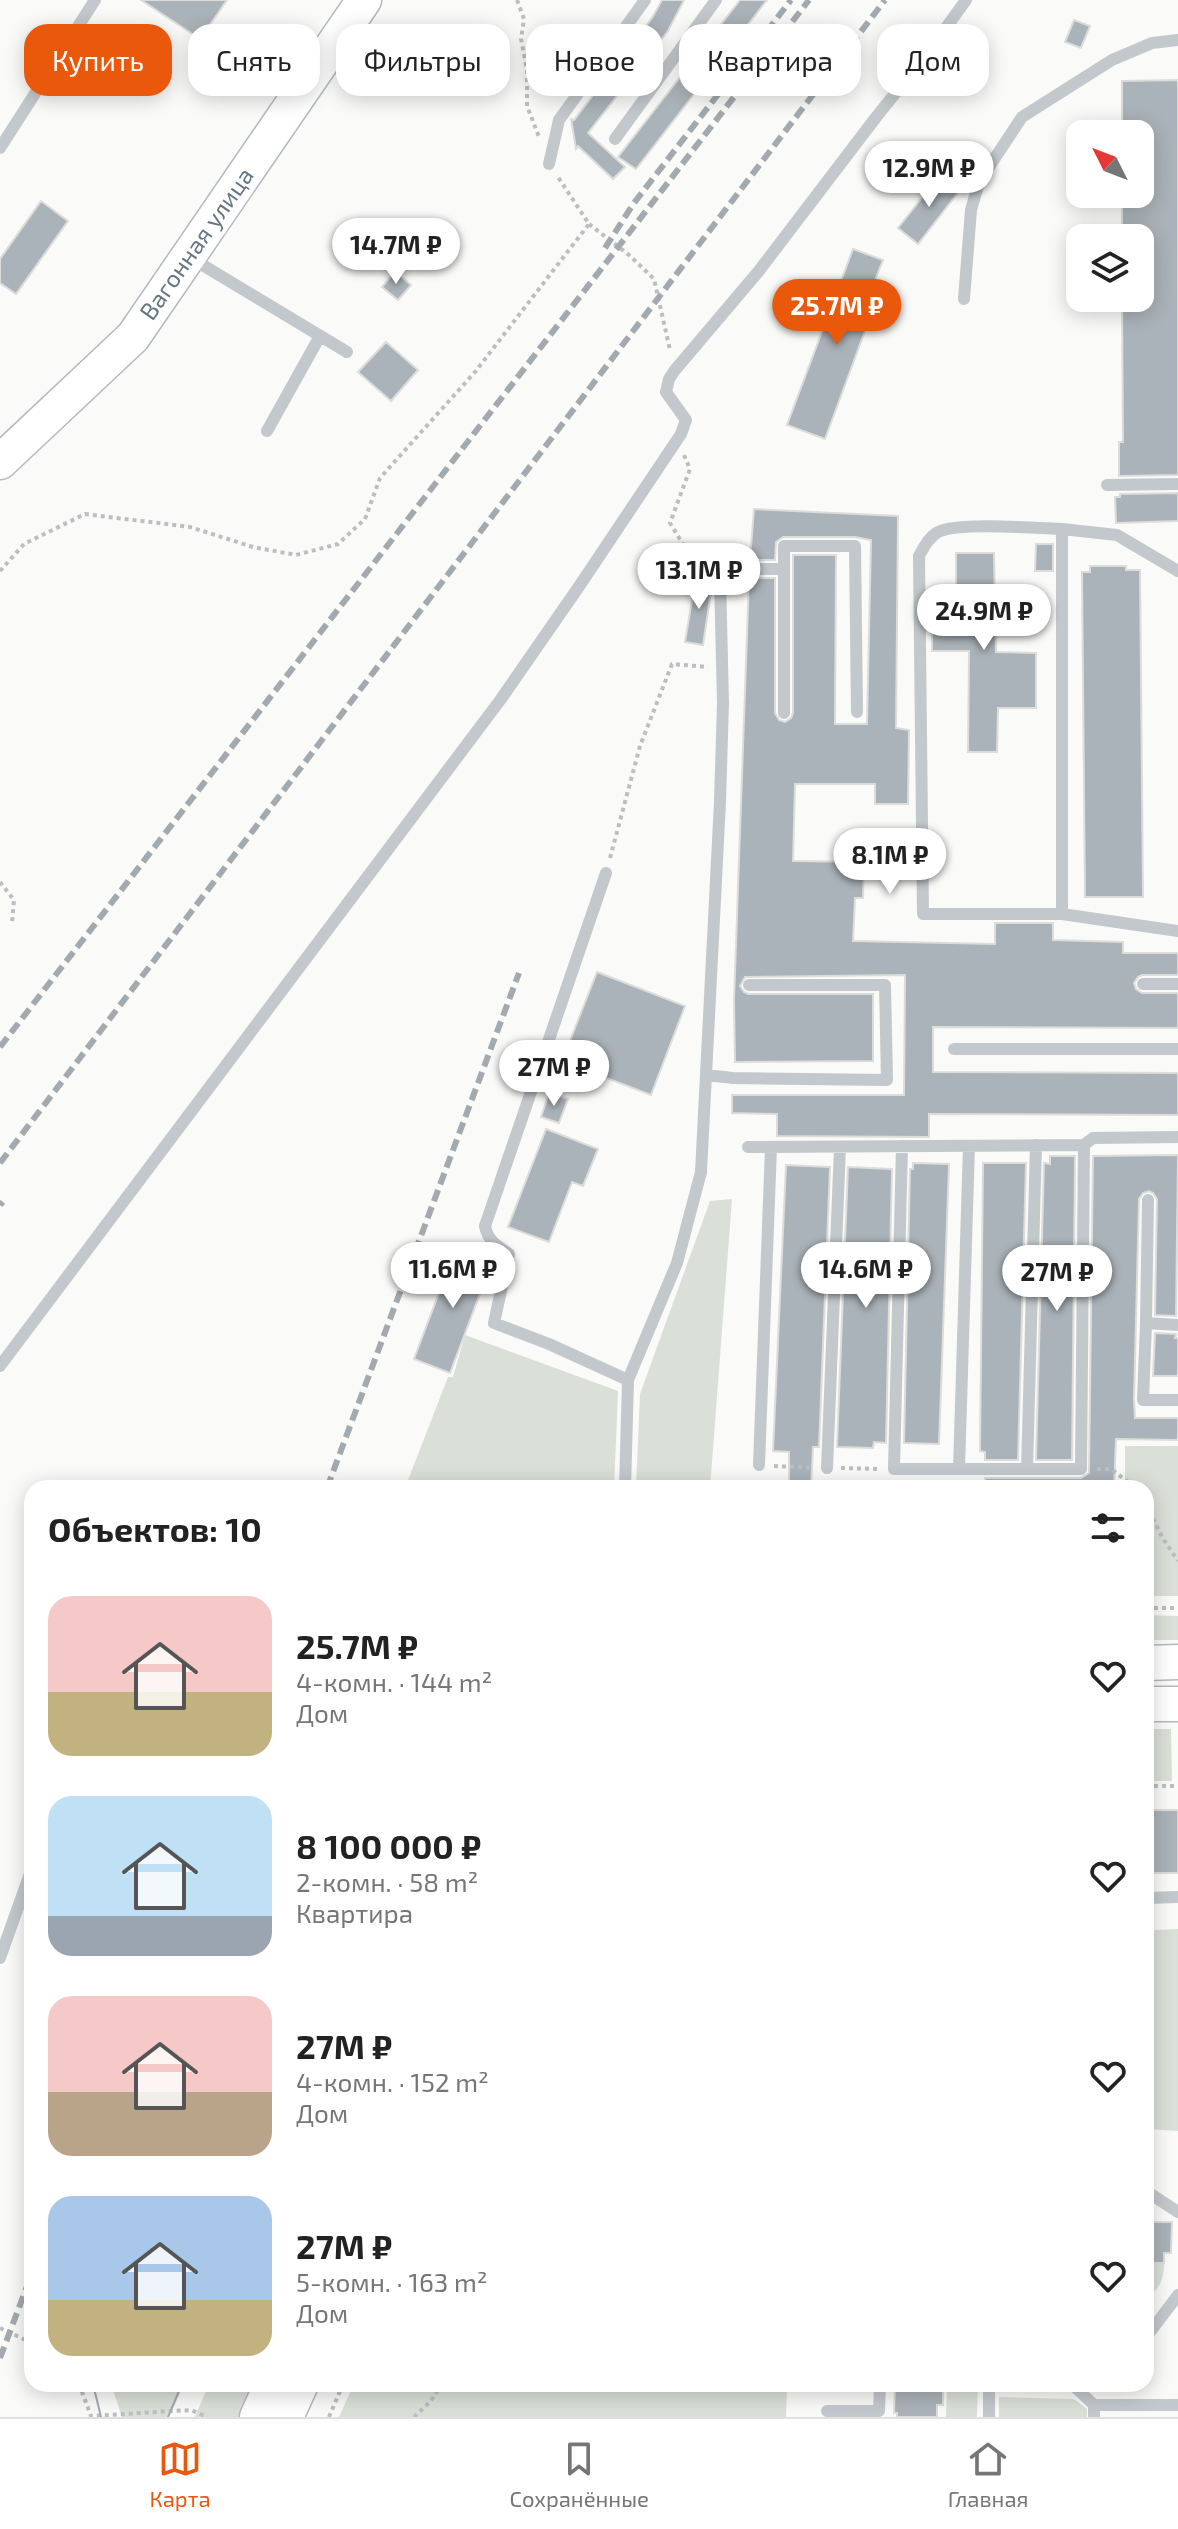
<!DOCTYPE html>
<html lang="ru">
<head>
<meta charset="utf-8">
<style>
	:root { --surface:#fff; --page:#f6f6f6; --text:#222; --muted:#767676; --line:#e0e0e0; --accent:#ea580c }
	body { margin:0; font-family:"Exo 2",sans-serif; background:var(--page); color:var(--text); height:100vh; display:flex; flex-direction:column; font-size:30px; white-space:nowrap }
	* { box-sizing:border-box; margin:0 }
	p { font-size:26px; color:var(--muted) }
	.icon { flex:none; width:44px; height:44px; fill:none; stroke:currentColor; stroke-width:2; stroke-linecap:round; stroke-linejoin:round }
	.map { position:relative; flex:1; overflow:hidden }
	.panel { position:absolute; left:24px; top:1480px; width:1130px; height:912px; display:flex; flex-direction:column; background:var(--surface); border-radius:24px; box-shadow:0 4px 20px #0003 }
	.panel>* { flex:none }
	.top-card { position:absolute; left:24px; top:24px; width:1130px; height:72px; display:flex; gap:16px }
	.needle { width:52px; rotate:312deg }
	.buttons { position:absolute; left:1066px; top:120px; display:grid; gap:16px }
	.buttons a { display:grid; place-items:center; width:88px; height:88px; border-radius:16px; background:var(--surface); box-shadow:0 4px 20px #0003; font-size:40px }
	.price { position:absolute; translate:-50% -68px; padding:0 18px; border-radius:28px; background:#fff; color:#222; font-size:26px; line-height:52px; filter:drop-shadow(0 2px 4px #0008) }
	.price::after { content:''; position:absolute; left:50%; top:48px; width:24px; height:18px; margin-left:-12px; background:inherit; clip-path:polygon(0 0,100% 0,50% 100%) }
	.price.current { background:var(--accent); color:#fff }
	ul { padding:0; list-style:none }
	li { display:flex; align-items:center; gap:24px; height:200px; padding:0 24px }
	li span { display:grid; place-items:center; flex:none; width:224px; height:160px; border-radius:24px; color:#555 }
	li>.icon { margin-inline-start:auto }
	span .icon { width:96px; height:96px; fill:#fffc; stroke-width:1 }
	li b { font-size:34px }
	h2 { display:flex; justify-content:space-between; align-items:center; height:96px; padding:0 24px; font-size:34px }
	.chip { padding:0 28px; border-radius:24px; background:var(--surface); box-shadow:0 4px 20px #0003; font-size:28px; line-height:72px }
	.chip.current { background:var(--accent); color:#fff }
	.menu { display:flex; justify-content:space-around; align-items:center; height:112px; border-top:2px solid var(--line); background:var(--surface); font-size:22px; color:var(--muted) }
	.menu a { display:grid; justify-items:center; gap:4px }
	.menu .current { color:var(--accent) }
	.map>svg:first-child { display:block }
	.green { fill:#dadfd7 }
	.building { fill:#aab3b9; stroke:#dcdcda; stroke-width:2 }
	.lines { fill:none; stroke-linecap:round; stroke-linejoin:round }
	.secondary-casing { stroke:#b3babf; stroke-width:37 }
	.path { stroke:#bbbfc2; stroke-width:4; stroke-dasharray:4 4; stroke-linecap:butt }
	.lane { stroke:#c3c8cc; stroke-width:12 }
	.secondary { stroke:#fff; stroke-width:34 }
	.tram { stroke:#a2aab0; stroke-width:2 }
	.rail { stroke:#a2aab0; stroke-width:6; stroke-dasharray:12 6; stroke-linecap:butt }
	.labels { text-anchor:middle; stroke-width:8; stroke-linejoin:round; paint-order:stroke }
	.street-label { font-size:24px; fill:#657683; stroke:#fff }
</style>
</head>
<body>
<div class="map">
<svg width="1178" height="2417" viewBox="0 0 1178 2417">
	<rect width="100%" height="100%" fill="#fafaf8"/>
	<path class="green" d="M732 1199 710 1488H636L640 1394 710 1201Z
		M465 1335 618 1391 614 1488H405L448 1377H453Z
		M1125 1446H1178V1596H1146V1488H1125Z
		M1146 1615 1178 1616V1640H1146Z
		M1146 1729H1171L1172 1781H1146Z
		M1178 1929V2131L1146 2129 1153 1930Z
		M1149 2263H1164C1164 2280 1160 2288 1146 2299V2271H1149Z
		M111 2384H184L169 2417H122Z
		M209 2384H259L243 2417H195Z
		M354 2384H853V2387L787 2389 786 2417H339Z
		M978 2389 977 2417H946L947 2390Z
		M999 2397 1074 2399 1087 2409V2417H999Z"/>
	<path class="building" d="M141 0H227L200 39Z
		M662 0H684L668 31 588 133 625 167 613 179 578 146 576 149 571 119 574 120 652 18Z
		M740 0H767L636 169 618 157Z
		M1074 20 1090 26 1081 48 1065 42Z
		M1178 80V475L1119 476V442H1123L1122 298H1140V238H1122V194H1140V134H1122V81Z
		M940 175 960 190 918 244 898 228Z
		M41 201 68 221 16 294 0 283V259Z
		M853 249 883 260 868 298 876 301 825 439 787 425Z
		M395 271 411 285 398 300 382 287Z
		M386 342 418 370 391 401 358 372Z
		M1178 493V521L1116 523 1115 497H1120V494Z
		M754 509 898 516 896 728 909 730 908 804H875V784H795L793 861 864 862 863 898H855L853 941 995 944V923H1053V940L1123 942V953H1178V975H1142L1138 977 1134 983 1136 989 1142 993H1178V1028L933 1027V1072L1178 1073V1115L929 1114V1137L777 1136V1114L732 1113V1095H904L905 975 745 977 740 986 744 992 748 994H873V1061L735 1062 734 1001 749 578H775V713L779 720 785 722 791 718 793 713V555H836L835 724H867L871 540 855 537H783L776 542 775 560H750Z
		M1036 544H1053V571H1035Z
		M956 553H994L996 652 1036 653V708H998L997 752H968L969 651H932V614H956Z
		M1090 566H1126V570H1140L1143 897H1085L1082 572H1090Z
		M696 576 711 578V592L703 645 685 642Z
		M597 972 685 1006 651 1095 562 1061Z
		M549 1093 568 1099 559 1123 541 1117Z
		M546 1129 598 1149 583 1186 572 1182 549 1242 508 1227Z
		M1178 1155 1176 1316 1155 1315 1157 1199 1153 1193 1149 1191 1143 1193 1139 1199 1134 1400 1135 1418H1178V1440L1116 1439 1114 1488H985V1478H1081L1089 1473 1093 1156Z
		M1050 1156H1075L1072 1460H1036L1044 1163 1050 1164Z
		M913 1163 949 1164 939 1444 904 1443 910 1169H913Z
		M983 1163H1026L1018 1460H985V1452L980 1451Z
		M786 1165 830 1167 819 1447H813L811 1488H789V1452L773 1451Z
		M848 1167 892 1169 886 1443 874 1442 873 1448 837 1447Z
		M456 1248 492 1262 450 1373 414 1359Z
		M1155 1333 1176 1334 1175 1338H1178V1376H1153Z
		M1146 1810H1178V1873H1146Z
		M1146 2222H1172L1171 2253H1164V2263H1146Z
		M895 2384H943V2405H937V2417H897V2413H894Z"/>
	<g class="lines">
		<g class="secondary-casing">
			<path id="secondary" d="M0 462 133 337 364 0
				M1146 1663 1178 1662
				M1146 1704H1178
				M257 2417 272 2384
				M286 2417 301 2384"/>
		</g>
		<path class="path" d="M517 0 524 19 521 39 527 70V106L539 137
			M589 224 629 255 654 279 670 350
			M684 455 690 469 670 523 694 562 708 570
			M0 571 24 544 85 514 190 527 253 547 296 555 338 544 365 519 380 478 475 372 589 224 558 177
			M610 858 640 746 672 664 708 667
			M0 882 14 900 12 923
			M774 1466 813 1468
			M841 1468 881 1469
			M1097 1469H1111L1136 1488
			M1146 1504 1162 1537 1178 1561
			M1146 1608H1178
			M1146 1786H1178
			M0 2328 32 2343
			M79 2384 91 2416 191 2410 207 2417
			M329 2417 343 2384
			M414 2417 430 2402 442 2384"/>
		<path class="lane" d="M615 139 716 0
			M0 148 95 0
			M549 164 559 120 645 0
			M191 258 347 352
			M964 299 971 210 979 182 1022 117 1112 60 1152 43 1178 40
			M267 431 320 336
			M1107 485 1178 484
			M1062 529 1117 535 1178 571
			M784 713V546H855L857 712
			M606 873 485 1226C488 1241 496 1245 509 1254L494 1323 549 1344 628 1380
			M1062 914V529C1036 528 958 522 938 532 929 537 924 547 919 556L923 914H1062L1178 931
			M1143 984H1178
			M954 1049H1178
			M706 1075 733 1078 887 1080 885 985H749
			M902 1146 894 1469H1081L1084 1145
			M748 1147 1084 1145 1093 1138 1178 1137
			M1146 1323 1148 1200
			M1178 1325 1146 1323 1143 1400H1178
			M0 1366 501 699 580 585 681 434 686 420 666 392 669 379 675 370 758 272 877 116 927 54 966 0
			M759 1465 771 1147
			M827 1468 840 1147
			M959 1469 969 1146
			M1027 1469 1036 1145
			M625 1488 628 1380 677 1263 701 1172 720 802 723 703 720 577 749 569H784
			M1146 1898 1178 1897
			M0 1958 32 1868
			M1146 2191 1178 2212
			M1146 2332H1150L1178 2295
			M1017 2384 1074 2386 1076 2384
			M1074 2386 1094 2405V2417
			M1094 2405H1178
			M827 2411H879L880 2384
			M989 2417V2384"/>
		<use href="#secondary" class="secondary"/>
		<path class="tram" d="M93 2384 101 2417
			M168 2417 182 2384"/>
		<path class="rail" d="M605 248 634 203 791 0
			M0 1047 809 0
			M0 1163 885 0
			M0 1205 3 1202
			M327 1488 519 973
			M0 2358 32 2273"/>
	</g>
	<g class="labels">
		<g class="street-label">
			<text transform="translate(197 244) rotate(-55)" y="8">Вагонная улица</text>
		</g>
	</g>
</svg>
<div class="buttons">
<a><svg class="needle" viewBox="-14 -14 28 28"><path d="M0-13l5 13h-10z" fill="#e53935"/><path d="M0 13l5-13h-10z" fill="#767676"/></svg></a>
<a><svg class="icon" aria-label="layers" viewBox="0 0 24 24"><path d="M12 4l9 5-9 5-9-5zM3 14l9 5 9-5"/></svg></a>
</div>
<b class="price" style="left:929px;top:209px">12.9M ₽</b>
<b class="price" style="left:396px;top:286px">14.7M ₽</b>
<b class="price current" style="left:837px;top:347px">25.7M ₽</b>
<b class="price" style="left:699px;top:611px">13.1M ₽</b>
<b class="price" style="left:984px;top:652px">24.9M ₽</b>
<b class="price" style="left:890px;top:896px">8.1M ₽</b>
<b class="price" style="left:554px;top:1108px">27M ₽</b>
<b class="price" style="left:453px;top:1310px">11.6M ₽</b>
<b class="price" style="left:866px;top:1310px">14.6M ₽</b>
<b class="price" style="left:1057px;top:1313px">27M ₽</b>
<div class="top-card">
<a class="chip current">Купить</a>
<a class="chip">Снять</a>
<a class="chip">Фильтры</a>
<a class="chip">Новое</a>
<a class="chip">Квартира</a>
<a class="chip">Дом</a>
</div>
<section class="panel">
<h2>Объектов: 10<svg class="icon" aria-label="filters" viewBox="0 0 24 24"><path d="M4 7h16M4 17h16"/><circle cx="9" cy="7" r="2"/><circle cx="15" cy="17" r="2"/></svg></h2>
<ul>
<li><span style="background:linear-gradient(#f6c9c9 60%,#c2b280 0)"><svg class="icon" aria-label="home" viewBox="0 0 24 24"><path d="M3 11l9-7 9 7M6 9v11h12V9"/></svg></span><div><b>25.7M ₽</b><p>4-комн. · 144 m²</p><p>Дом</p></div><svg class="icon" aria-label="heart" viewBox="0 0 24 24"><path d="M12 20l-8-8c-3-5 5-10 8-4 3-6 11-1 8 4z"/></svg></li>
<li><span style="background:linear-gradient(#bfe0f5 75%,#9aa5b1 0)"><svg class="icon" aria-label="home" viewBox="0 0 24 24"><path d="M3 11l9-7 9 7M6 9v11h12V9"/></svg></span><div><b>8 100 000 ₽</b><p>2-комн. · 58 m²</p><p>Квартира</p></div><svg class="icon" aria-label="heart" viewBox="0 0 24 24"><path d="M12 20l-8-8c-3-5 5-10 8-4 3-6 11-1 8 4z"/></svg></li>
<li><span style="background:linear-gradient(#f6c9c9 60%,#b9a48a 0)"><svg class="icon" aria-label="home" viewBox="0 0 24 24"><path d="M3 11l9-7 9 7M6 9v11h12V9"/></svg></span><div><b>27M ₽</b><p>4-комн. · 152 m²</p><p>Дом</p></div><svg class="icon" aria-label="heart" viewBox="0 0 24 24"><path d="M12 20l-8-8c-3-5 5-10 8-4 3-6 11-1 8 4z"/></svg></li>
<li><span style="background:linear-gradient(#a9c7e8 65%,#c2b280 0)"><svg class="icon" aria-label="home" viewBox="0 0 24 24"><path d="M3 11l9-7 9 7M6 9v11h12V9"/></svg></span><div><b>27M ₽</b><p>5-комн. · 163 m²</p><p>Дом</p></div><svg class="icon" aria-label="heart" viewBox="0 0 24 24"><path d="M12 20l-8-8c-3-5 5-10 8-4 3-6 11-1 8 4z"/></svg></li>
</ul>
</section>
</div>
<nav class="menu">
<a class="current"><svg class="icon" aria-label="map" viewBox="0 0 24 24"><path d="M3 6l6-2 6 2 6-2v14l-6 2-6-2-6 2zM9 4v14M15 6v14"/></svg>Карта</a>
<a><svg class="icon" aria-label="saved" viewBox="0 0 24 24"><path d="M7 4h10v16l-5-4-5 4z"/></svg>Сохранённые</a>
<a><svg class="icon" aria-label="home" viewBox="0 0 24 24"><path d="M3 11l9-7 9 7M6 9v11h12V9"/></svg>Главная</a>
</nav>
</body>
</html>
